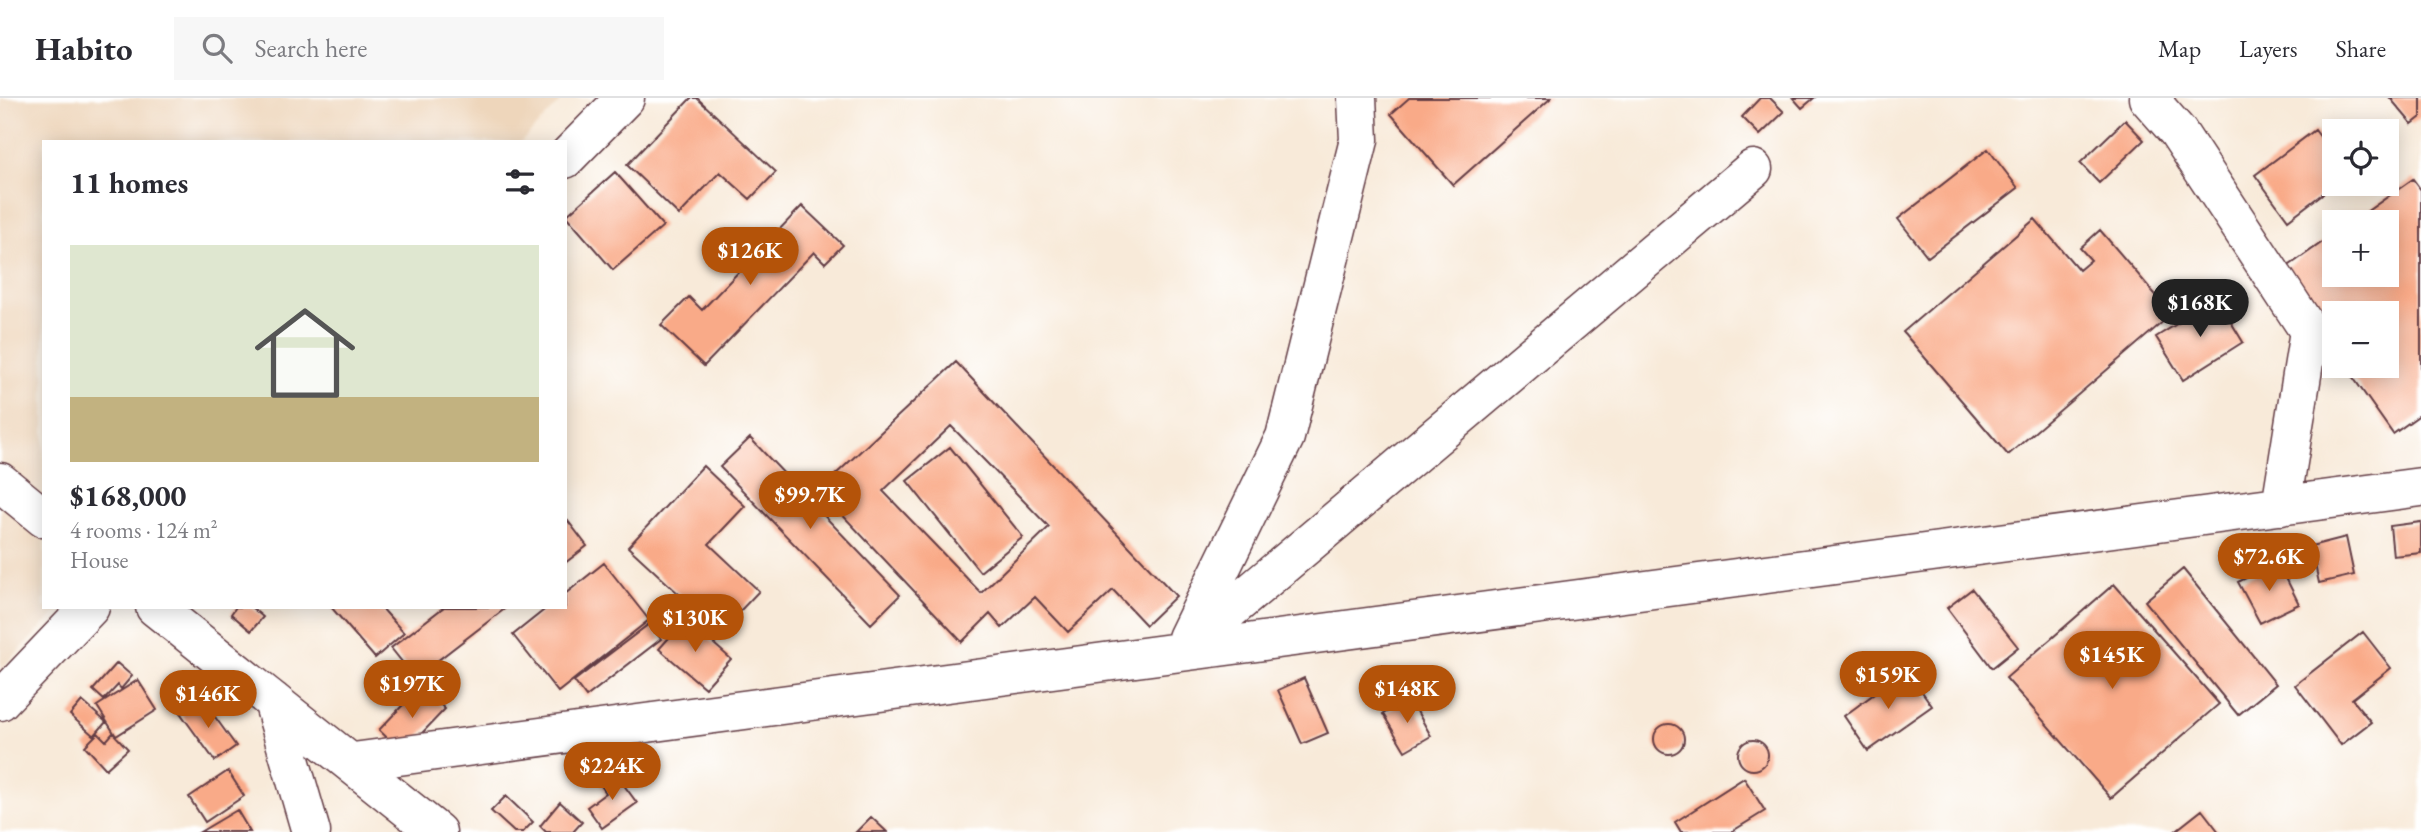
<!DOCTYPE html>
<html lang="en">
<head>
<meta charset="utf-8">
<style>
	:root { --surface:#fff; --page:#f7f7f7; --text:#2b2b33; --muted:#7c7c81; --line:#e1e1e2; --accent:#b45309 }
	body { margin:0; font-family:"EB Garamond",serif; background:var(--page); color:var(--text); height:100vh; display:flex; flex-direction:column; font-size:26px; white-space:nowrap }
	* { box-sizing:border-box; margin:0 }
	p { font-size:23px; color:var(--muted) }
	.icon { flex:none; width:38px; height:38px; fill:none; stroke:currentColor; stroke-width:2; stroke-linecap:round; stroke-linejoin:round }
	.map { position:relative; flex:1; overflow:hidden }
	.sheet { position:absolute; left:42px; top:42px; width:525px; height:469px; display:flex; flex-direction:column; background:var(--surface); border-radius:0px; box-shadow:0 4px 18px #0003 }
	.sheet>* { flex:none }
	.fabs { position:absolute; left:2322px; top:21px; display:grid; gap:14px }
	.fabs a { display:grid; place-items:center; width:77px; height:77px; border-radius:0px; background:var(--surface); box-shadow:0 4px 18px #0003; font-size:35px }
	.price { position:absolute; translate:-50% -60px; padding:0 16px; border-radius:24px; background:var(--accent); color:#fff; font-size:23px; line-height:46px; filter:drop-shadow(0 2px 4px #0008) }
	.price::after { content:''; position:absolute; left:50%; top:42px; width:21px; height:16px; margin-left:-10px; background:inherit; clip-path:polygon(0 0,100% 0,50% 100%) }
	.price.selected { background:#222; color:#fff }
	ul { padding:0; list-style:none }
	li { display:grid; align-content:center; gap:14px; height:371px; padding:0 28px }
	li span { display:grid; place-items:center; height:217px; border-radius:0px; color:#555 }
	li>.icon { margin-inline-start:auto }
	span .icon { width:126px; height:126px; fill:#fffc; stroke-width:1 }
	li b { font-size:30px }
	h2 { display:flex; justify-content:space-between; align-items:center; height:84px; padding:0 28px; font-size:30px }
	header { display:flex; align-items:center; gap:42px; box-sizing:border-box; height:98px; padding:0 35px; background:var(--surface); border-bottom:2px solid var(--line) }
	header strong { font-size:33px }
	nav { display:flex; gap:38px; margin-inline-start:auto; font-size:24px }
	.search { width:490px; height:63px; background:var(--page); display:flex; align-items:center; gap:18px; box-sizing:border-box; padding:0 24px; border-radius:0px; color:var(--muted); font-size:26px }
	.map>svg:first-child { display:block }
	.built { fill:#eed6bb }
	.building { fill:#f9aa88; fill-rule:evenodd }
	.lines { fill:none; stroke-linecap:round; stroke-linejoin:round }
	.minor-casing { stroke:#643d45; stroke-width:41 }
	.minor { stroke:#fff; stroke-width:38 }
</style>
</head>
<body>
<header>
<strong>Habito</strong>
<div class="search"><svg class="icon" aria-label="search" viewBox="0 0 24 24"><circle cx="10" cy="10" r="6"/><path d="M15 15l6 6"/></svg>Search here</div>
<nav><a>Map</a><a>Layers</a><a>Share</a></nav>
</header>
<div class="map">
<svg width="2421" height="734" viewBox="0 0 2421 734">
	<rect width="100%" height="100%" fill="#fff"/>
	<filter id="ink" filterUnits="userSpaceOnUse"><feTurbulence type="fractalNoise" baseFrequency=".0143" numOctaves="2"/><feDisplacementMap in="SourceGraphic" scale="14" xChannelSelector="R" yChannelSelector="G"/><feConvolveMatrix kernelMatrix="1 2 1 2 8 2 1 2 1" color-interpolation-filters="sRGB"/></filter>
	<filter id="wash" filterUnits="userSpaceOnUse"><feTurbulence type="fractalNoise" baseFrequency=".00686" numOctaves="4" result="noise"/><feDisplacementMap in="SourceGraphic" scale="28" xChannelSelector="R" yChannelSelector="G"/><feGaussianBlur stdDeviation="1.57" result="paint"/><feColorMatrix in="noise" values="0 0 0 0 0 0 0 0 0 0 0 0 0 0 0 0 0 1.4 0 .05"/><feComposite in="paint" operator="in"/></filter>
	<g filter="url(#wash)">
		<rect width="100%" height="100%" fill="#f8ead9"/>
		<path class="built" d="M0 0H564L521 44H44V509H62L0 572Z"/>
		<g id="blocks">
			<path class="building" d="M691 0H697L776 74 750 101 720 74 679 117 627 67Z
				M1409 0H1551L1453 87 1391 16Z
				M1760 0H1770L1784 14 1760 37 1742 19Z
				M1793 0H1814L1802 10Z
				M2390 0H2421V19L2412 26Z
				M2125 22 2144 42 2099 85 2080 65Z
				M2315 32 2334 57V87L2288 122 2255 77Z
				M1988 51 2018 90 1928 159 1898 121Z
				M615 74 663 128 613 172 566 118Z
				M2413 81 2421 92V316L2393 336 2345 268H2387V215H2334V253L2280 174 2334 136V177H2387V124H2352Z
				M802 108 843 147 825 165 814 154 704 268 661 227 689 199 702 212Z
				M2035 121 2079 172 2091 162 2080 150 2100 132 2172 216 2008 357 1903 234Z
				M2217 201 2243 244 2183 282 2156 239Z
				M956 264 1176 498 1146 527 1113 492 1068 534 1035 499 1002 530 990 516 962 544 819 392ZM951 328 1049 429 981 495 883 393Z
				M750 340 900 497 871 526 720 369Z
				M950 349 1023 439 980 474 907 383Z
				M703 368 745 408 709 446 759 493 720 534 628 449Z
				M565 419 587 448 565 465Z
				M2421 424V455L2393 458 2390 428Z
				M2346 439 2354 477 2319 485 2311 448Z
				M2278 464 2299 506 2260 525 2238 484Z
				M604 465 649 522 558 594 513 537 548 509H565V496Z
				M2183 471 2276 586 2238 617 2145 503Z
				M2114 486 2219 606 2111 700 2006 580Z
				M1972 491 2018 549 1992 570 1947 510Z
				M236 509H251L263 519 251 533 231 516Z
				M331 509H381L404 535 375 560Z
				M444 509H507L415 580 391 550Z
				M686 521 731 561 705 590 659 551Z
				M649 526 661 541 586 599 574 583Z
				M2363 534 2391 570 2352 601 2371 624 2341 647 2295 587Z
				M117 565 132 578 121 591 118 587 104 602 93 592Z
				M1907 572 1932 608 1868 653 1844 618Z
				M1304 580 1328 635 1302 646 1278 592Z
				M138 582 157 612 116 638 97 608Z
				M421 588 445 611 403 655 379 632Z
				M202 601 236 648 215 663 181 616Z
				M1410 601 1431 638 1405 653 1383 616Z
				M82 603 106 624 94 638 70 617Z
				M1654 641a15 15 0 1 1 30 0a15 15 0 1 1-30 0Z
				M98 635 106 643 113 635 128 651 106 671 85 648Z
				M1738 657a15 15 0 1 1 30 0a15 15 0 1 1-30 0Z
				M228 673 244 698 205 724 189 699Z
				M615 675 637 705 602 730 587 709 606 695 600 686Z
				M1744 680 1765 713 1731 734H1681L1675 724Z
				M506 698 533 724 523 734H514L491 713Z
				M560 704 582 724 573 734H546L540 728Z
				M237 712 250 734H200Z
				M2202 712 2219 734H2174Z
				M871 719 887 734H856Z"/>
		</g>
	</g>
	<g filter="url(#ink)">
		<use href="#blocks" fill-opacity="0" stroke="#643d45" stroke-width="2"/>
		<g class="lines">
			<g class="minor-casing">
				<path id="minor" d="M2148 0 2178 34 2309 233 2281 408
					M565 61 625 0
					M0 384 44 420
					M155 509 437 734
					M1187 540 1285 339 1359 42 1357 0
					M1180 554 1753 71
					M0 603 90 509
					M273 603 311 734
					M353 664 2421 389"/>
			</g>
			<use href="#minor" class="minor"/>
		</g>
	</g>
</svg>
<div class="fabs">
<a><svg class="icon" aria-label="locate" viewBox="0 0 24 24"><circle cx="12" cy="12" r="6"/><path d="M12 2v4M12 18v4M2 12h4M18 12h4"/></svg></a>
<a>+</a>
<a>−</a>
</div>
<b class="price" style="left:750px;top:189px">$126K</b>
<b class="price selected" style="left:2200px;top:241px">$168K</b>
<b class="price" style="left:810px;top:433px">$99.7K</b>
<b class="price" style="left:2269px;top:495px">$72.6K</b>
<b class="price" style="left:695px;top:556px">$130K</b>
<b class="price" style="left:2112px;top:593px">$145K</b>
<b class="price" style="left:1888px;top:613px">$159K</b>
<b class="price" style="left:412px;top:622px">$197K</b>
<b class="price" style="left:1407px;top:627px">$148K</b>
<b class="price" style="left:208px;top:632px">$146K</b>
<b class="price" style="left:612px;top:704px">$224K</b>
<section class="sheet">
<h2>11 homes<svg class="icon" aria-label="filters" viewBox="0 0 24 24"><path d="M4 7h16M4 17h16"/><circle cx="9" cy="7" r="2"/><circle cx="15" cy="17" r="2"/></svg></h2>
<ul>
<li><span style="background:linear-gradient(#dfe7d0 70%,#c2b280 0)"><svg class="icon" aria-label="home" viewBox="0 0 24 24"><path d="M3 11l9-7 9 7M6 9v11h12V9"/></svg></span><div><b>$168,000</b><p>4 rooms · 124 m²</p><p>House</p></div></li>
</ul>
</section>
</div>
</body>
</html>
